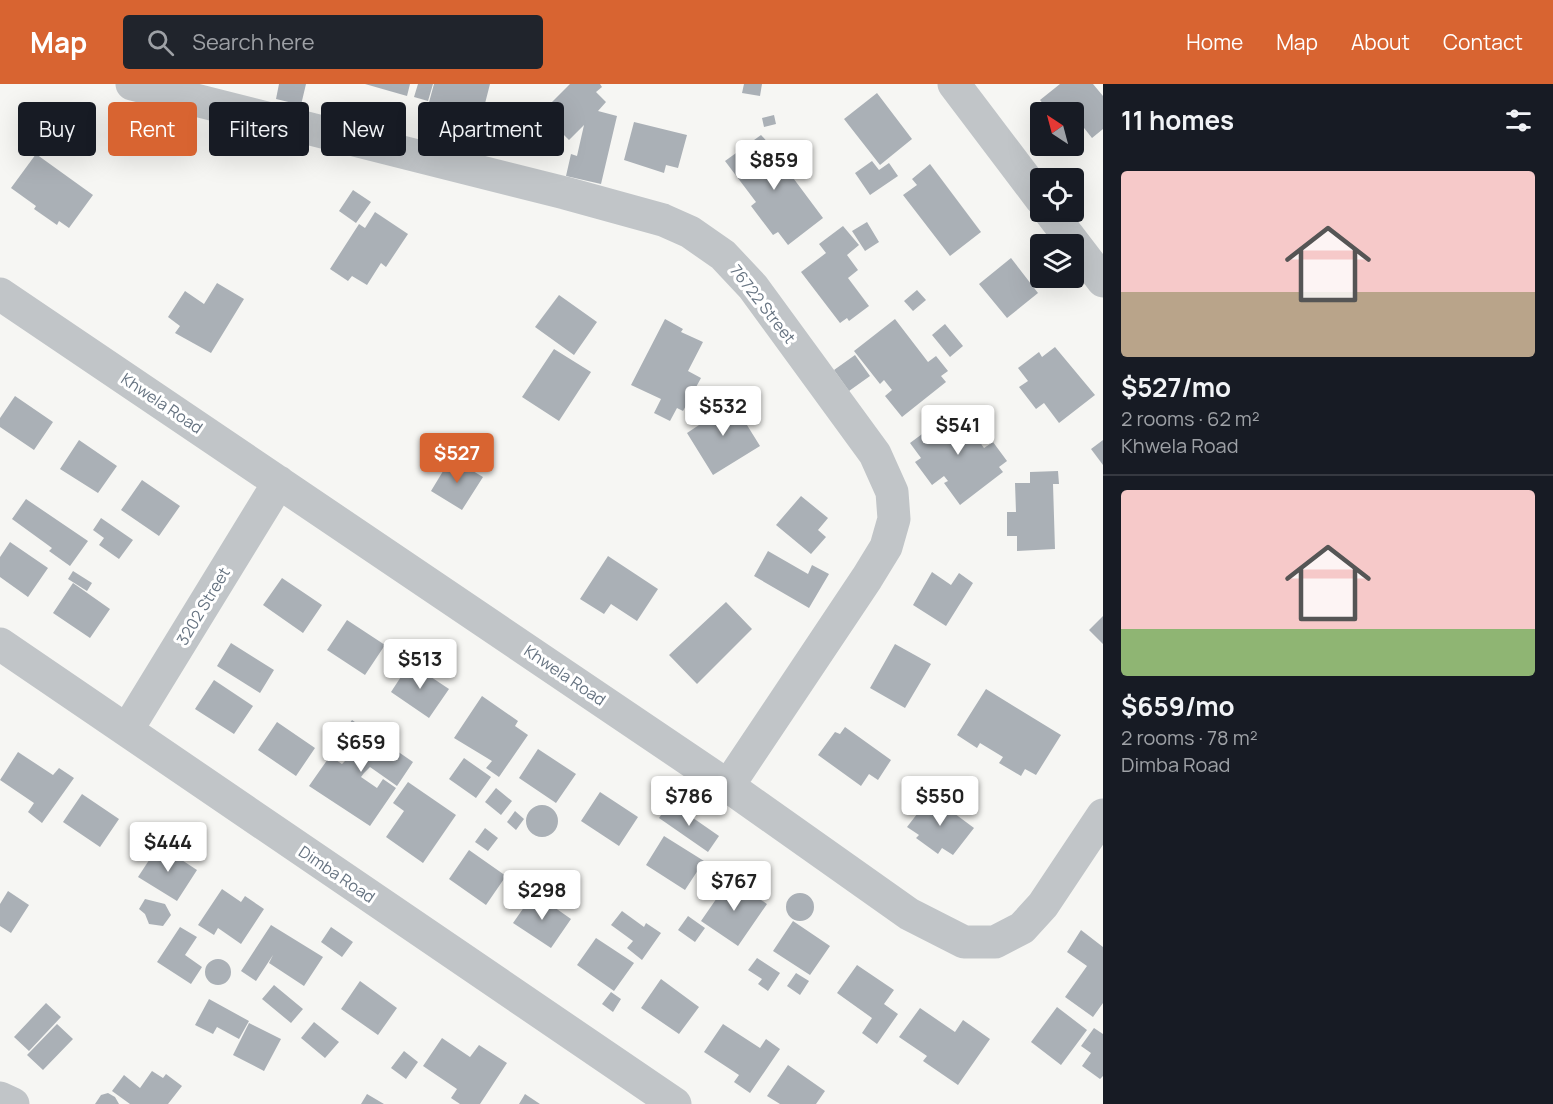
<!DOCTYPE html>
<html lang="en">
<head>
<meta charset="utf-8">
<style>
	:root { --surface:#171b24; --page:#20242c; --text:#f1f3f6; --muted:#9ea1a6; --line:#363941; --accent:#d86431 }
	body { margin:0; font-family:Manrope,sans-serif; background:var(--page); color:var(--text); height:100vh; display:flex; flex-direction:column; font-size:22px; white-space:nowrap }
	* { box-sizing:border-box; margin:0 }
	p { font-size:20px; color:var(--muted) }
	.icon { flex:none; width:33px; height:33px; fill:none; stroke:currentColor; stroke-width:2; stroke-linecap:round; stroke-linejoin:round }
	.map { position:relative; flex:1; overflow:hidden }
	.drawer { display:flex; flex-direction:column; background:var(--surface); width:450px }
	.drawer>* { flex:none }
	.top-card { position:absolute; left:18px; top:18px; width:570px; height:54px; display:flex; gap:12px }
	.needle { width:39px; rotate:324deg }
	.buttons { position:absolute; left:1030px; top:18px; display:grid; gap:12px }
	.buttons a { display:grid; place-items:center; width:54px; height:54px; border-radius:6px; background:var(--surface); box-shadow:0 6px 24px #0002; font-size:30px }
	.price { position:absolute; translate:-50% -51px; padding:0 14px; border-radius:6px; background:#fff; color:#222; font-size:20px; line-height:39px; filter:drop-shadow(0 2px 3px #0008) }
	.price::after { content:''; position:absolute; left:50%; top:36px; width:18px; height:14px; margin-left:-9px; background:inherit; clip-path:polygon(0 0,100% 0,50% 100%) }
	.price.selected { background:var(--accent); color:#fff }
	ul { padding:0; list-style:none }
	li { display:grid; align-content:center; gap:12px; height:318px; padding:0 18px }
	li+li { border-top:2px solid var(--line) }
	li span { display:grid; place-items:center; height:186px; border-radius:6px; color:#555 }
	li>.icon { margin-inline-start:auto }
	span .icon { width:108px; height:108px; fill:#fffc; stroke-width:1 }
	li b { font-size:26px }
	h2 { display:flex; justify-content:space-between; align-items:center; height:72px; padding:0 18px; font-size:26px }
	.pill { padding:0 21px; border-radius:6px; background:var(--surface); box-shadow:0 6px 24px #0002; font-size:21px; line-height:54px }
	.pill.selected { background:var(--accent); color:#fff }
	header { display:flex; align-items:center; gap:36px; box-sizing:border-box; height:84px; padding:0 30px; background:var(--accent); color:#fff }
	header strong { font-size:28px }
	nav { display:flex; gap:33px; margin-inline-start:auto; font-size:21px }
	.search { width:420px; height:54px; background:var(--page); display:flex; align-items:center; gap:15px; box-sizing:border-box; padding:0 21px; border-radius:6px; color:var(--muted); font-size:22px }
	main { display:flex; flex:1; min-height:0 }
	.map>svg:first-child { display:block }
	.building { fill:#aab0b6 }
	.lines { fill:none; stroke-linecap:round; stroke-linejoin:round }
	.minor { stroke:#c1c5c8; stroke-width:33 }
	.labels { text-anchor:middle; stroke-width:6; stroke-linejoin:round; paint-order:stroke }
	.street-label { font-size:16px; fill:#677482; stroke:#fff }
</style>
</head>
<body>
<header>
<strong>Map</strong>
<div class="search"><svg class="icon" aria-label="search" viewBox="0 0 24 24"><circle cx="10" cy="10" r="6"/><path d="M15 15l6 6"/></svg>Search here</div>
<nav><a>Home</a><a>Map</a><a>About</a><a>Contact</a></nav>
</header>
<main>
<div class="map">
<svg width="1103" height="1020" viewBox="0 0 1103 1020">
	<rect width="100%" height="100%" fill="#f6f6f3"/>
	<path class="building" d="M279 0H306L301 21 276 15Z
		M365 0H410L407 12Z
		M418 0H433L428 17 414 13Z
		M434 0H490L481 35 428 22Z
		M570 0H600L602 3 596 8 606 18 598 27 617 32 601 100 566 92 571 70 577 72 584 41 569 56 558 45 540 62 524 46Z
		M744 0H762L760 12 742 9Z
		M1060 0H1093L1103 12V45L1092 54 1065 20 1055 28H1050L1040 16Z
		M877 9 912 55 880 81 844 35Z
		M774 31 776 40 764 43 762 34Z
		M634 38 687 51 678 84 666 81 664 89 624 76Z
		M761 51 782 74 779 75 823 134 788 161 778 148 773 151 751 122 756 118 725 77Z
		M36 70 93 111 69 144 59 137 57 141 34 125 36 122 11 104Z
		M872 77 879 86 889 79 898 92 870 111 855 89Z
		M930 80 981 148 950 172 903 111 917 101 912 95Z
		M353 106 371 118 356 139 339 127Z
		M375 128 408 150 386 183 381 179 367 201 352 192 348 197 330 185 359 140 365 144Z
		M867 138 879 158 865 167 852 147Z
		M843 142 859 161 847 171 858 186 848 194 869 222 849 237 847 234 840 239 801 188 826 169 819 160Z
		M1011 174 1038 209 1007 234 979 200Z
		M217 199 244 215 211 269 175 249 180 242 168 233 185 207 204 220Z
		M917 206 926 216 913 227 904 217Z
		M559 211 597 238 574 271 535 243Z
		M665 235 683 245 681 248 703 258 688 287 701 294 683 327 677 324 670 337 654 329 661 315 631 301Z
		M895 235 928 278 936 272 948 287 941 292 946 298 902 333 885 312 892 306 884 296 880 300 854 267Z
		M945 240 963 262 950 273 932 251Z
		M1055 263 1095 311 1059 339 1044 319 1036 325 1019 303 1028 297 1018 284 1039 268 1042 273Z
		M554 265 591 288 559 337 522 313Z
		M855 271 870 292 849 307 834 286Z
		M15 312 53 338 34 366 0 343V334Z
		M729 312 760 362 713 391 687 349 714 331 710 323Z
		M961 321 978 343 972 347 984 364 993 358 1007 377 999 383 1003 388 960 421 944 399 948 397 944 392 932 401 915 378 921 374 910 359Z
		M79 356 117 382 98 409 60 385Z
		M1103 356V381L1091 365Z
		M451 374 483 393 462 426 431 407Z
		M1058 387 1059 400H1053L1055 465 1017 467V452H1007V428H1016L1015 399H1030V388Z
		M142 396 180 422 159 452 121 426Z
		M801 412 828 434 818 446 826 453 811 470 776 441Z
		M26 415 88 457 70 482 49 467 52 464 12 435Z
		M101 434 133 456 119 475 99 461 104 454 93 446Z
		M10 458 48 484 28 513 0 493V473Z
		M768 467 808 490 812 481 829 490 809 524 754 492Z
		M608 472 658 505 637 537 611 520 604 530 580 515Z
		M73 487 92 499 87 507 68 495Z
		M932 488 951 501 959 489 973 499 946 542 913 521Z
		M282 494 322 521 303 549 263 521Z
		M73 499 110 525 90 554 53 529Z
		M726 518 752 545 697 600 669 571Z
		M1103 532V560L1089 546Z
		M347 536 385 561 365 591 327 566Z
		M231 559 274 586 260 609 217 582Z
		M895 560 931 580 905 624 870 604Z
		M410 579 449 605 429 634 391 608Z
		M214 596 253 622 234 650 195 625Z
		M986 605 1061 651 1036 691 1025 685 1021 692 999 679 1003 673 980 659 977 664 957 651Z
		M482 612 518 637 515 642 528 651 499 693 486 684 492 677 454 654Z
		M352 636 413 678 397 702 370 683 364 689 361 693 377 704 383 695 396 704 370 742 309 702 330 672 342 680 345 677 331 667Z
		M277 638 315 664 296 692 258 666Z
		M845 643 891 676 878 696 869 690 861 702 818 671 835 648 840 650Z
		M538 665 576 690 556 719 519 694Z
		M18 668 53 691 59 684 74 694 42 739 28 728 34 719 0 696Z
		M464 674 491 693 476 714 449 695Z
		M408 698 456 731 423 779 386 753 404 727 393 719Z
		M496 704 512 717 501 731 485 718Z
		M600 708 638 733 619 762 581 737Z
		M82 710 119 735 100 763 63 738Z
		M931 712 974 744 953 771 942 764 938 770 916 754 919 751 907 743Z
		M670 718 719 752 708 768 659 734Z
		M526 737a16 16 0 1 1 32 0a16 16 0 1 1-32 0Z
		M515 727 524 735 516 746 507 738Z
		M485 744 498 754 488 767 475 758Z
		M664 752 704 777 685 806 646 781Z
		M159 761 197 786 177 817 138 793Z
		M469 766 506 792 486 821 449 795Z
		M730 795 767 820 738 862 701 837Z
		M222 805 241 818 245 812 264 825 241 860 218 844 214 851 198 841Z
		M8 807 29 821 11 849 0 842V820Z
		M534 809 571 835 551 864 513 839Z
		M786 823a14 14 0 1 1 28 0a14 14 0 1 1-28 0Z
		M145 815 165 820 171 831 163 842 149 840 145 830 139 825Z
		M622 827 644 843 646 839 661 849 642 876 627 864 633 857 611 841Z
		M688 832 705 844 695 858 678 846Z
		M793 837 830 862 810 891 773 867Z
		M271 841 323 873 304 902 269 879 273 871 256 897 241 887Z
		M180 843 197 853 185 871 202 883 191 900 157 878Z
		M331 843 353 858 342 873 321 858Z
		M1081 846 1103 863V919L1093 933 1065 913 1087 882 1067 868Z
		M596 854 634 879 614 907 577 881Z
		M757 874 780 889 768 907 758 900 762 895 748 886Z
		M205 888a13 13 0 1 1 26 0a13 13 0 1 1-26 0Z
		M857 881 894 906 884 920 898 930 877 960 862 949 872 934 837 909Z
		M796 889 809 897 800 911 787 902Z
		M661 895 699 923 679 950 641 924Z
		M360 897 397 924 378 951 341 925Z
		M274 901 303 925 291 939 262 915Z
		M611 908 621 915 613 928 602 920Z
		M209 915 249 937 239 955 217 943 213 950 195 941Z
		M46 919 61 933 29 967 14 953Z
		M1057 923 1087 946 1061 981 1031 958Z
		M920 924 955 948 963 936 990 955 958 1001 923 977 927 972 899 953Z
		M314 938 339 958 325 974 301 954Z
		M249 939 281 955 264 987 233 971Z
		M57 940 73 955 43 986 27 971Z
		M723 940 760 964 766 955 780 965 750 1009 734 998 739 991 704 968Z
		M1094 944 1103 950V992L1100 995 1082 982 1091 969 1081 962Z
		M442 954 470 973 479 961 507 979 480 1020H460L451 1014 457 1005 423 982Z
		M404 967 418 978 406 995 391 984Z
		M788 981 825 1007 816 1020H780L767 1012Z
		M152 987 163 994 166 990 182 1002 168 1020H130L112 1007 124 991 140 1004Z
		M108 1009 115 1013 119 1020H95L101 1011Z
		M367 1010 384 1020H361Z
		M525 1010 540 1020H519Z"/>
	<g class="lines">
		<path class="minor" d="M132 0 565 109 663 136 690 148 723 171 753 203 875 370 892 408 894 435 886 463 867 494 728 702
			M954 0 1041 115
			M1050 128 1103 197
			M0 210 728 702 909 830 964 858H995L1022 844 1043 821 1103 731
			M0 560 675 1020
			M127 646 279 398
			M0 1014 13 1020"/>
	</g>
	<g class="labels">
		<g class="street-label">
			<text transform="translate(763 220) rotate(52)" y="6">76722 Street</text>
			<text transform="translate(162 319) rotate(34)" y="6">Khwela Road</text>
			<text transform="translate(203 522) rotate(-59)" y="6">3202 Street</text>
			<text transform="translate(565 591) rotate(34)" y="6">Khwela Road</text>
			<text transform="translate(337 790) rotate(34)" y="6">Dimba Road</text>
		</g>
	</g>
</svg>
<div class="buttons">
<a><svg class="needle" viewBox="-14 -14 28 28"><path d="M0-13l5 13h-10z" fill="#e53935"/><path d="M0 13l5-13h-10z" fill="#9ea1a6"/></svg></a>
<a><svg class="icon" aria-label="locate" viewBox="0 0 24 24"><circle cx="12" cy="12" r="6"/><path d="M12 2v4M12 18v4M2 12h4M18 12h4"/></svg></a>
<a><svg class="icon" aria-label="layers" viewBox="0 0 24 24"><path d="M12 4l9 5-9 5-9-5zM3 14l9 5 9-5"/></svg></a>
</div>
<b class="price" style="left:774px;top:107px">$859</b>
<b class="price" style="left:723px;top:353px">$532</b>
<b class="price" style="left:958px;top:372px">$541</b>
<b class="price selected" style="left:457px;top:400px">$527</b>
<b class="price" style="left:420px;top:606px">$513</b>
<b class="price" style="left:361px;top:689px">$659</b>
<b class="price" style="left:689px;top:743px">$786</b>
<b class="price" style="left:940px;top:743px">$550</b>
<b class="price" style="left:168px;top:789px">$444</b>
<b class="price" style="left:734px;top:828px">$767</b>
<b class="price" style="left:542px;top:837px">$298</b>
<div class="top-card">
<a class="pill">Buy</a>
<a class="pill selected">Rent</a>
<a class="pill">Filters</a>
<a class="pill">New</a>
<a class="pill">Apartment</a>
</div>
</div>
<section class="drawer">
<h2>11 homes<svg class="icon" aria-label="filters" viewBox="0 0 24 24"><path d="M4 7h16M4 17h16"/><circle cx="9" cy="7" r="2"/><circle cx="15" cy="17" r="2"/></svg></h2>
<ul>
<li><span style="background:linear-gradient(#f6c9c9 65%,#b9a48a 0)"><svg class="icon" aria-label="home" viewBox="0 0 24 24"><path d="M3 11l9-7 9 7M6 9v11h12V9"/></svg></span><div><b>$527/mo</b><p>2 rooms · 62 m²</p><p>Khwela Road</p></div></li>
<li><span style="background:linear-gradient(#f6c9c9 75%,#8fb573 0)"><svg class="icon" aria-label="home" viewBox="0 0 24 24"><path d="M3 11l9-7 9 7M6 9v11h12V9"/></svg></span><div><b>$659/mo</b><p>2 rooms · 78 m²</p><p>Dimba Road</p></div></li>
</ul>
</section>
</main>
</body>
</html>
